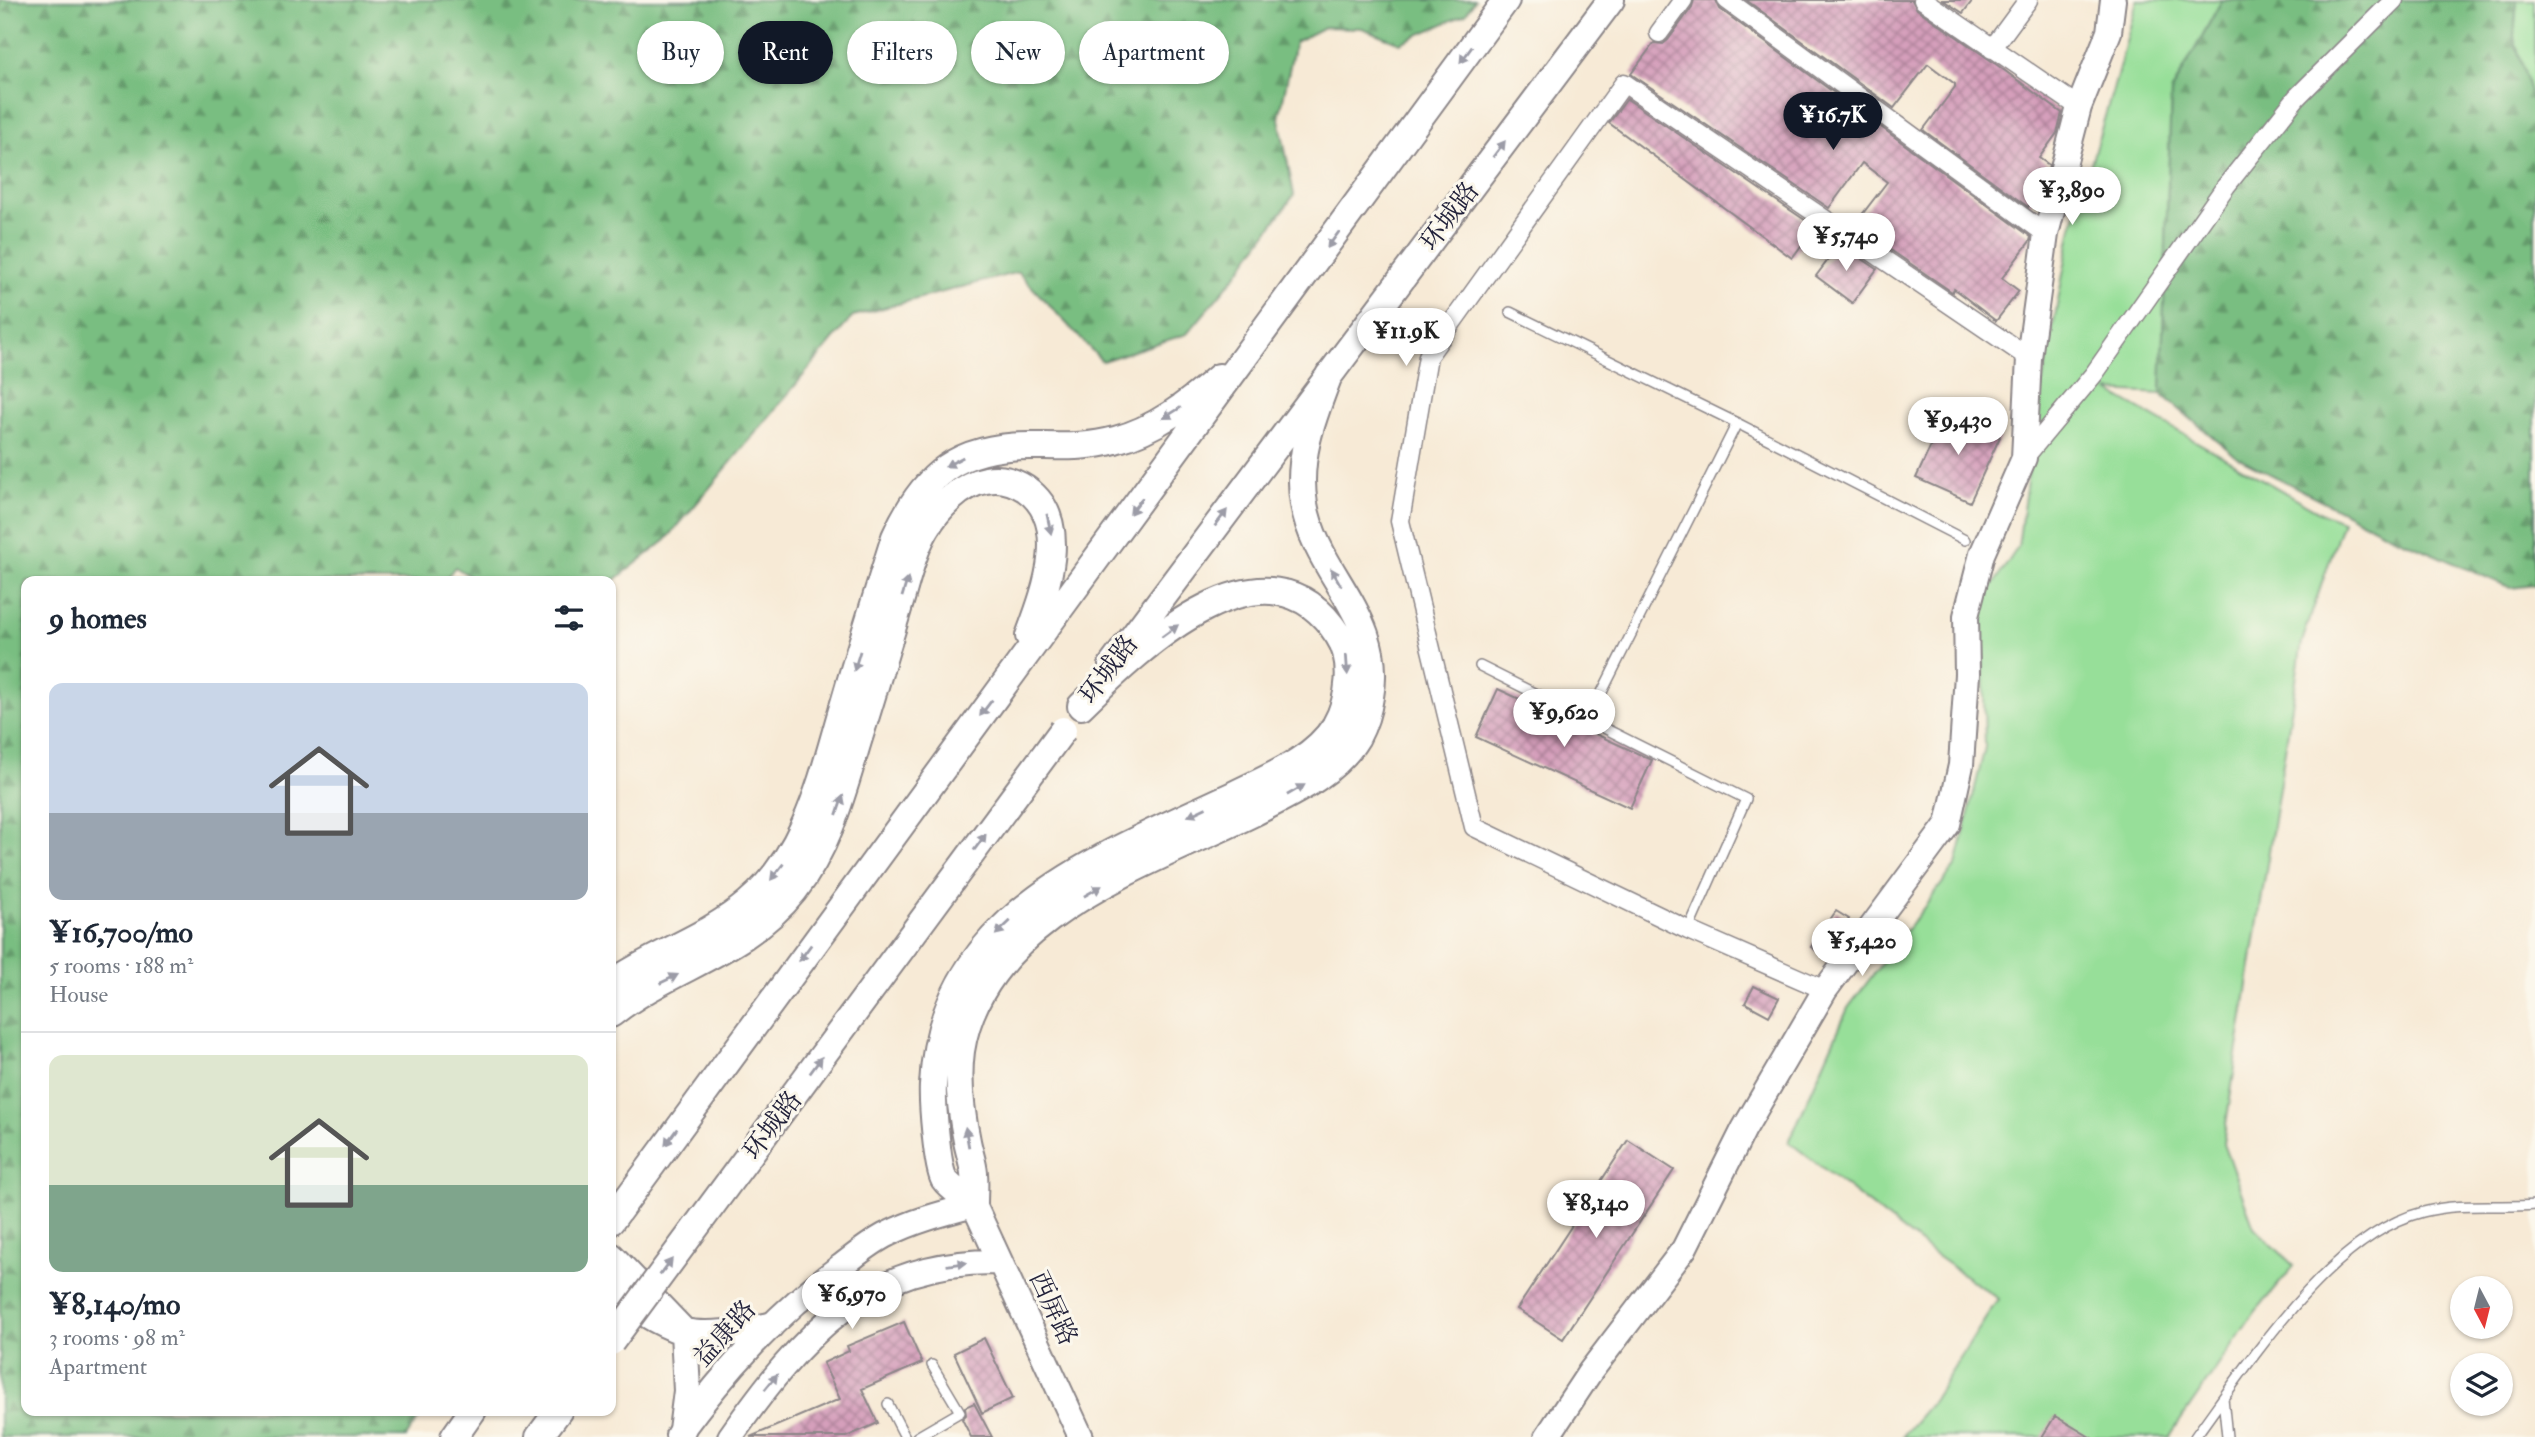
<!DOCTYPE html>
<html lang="en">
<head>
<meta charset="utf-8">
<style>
	:root { --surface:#fff; --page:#f6f6f7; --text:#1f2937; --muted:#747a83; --line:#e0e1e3; --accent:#111827 }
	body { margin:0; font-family:"IM FELL Double Pica","Noto Serif SC",serif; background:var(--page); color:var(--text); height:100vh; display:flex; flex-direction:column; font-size:26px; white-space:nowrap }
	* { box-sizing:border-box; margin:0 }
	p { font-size:23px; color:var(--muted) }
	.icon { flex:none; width:38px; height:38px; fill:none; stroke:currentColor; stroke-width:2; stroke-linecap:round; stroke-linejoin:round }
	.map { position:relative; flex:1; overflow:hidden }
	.details { position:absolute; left:21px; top:576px; width:595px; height:840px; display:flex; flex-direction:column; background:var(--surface); border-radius:14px; box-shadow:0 2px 5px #0004 }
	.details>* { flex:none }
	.guide { position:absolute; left:637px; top:21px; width:665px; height:63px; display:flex; gap:14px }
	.needle { width:46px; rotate:173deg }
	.buttons { position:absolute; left:2450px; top:1276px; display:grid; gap:14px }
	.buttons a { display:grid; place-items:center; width:63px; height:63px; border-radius:50%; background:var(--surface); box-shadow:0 2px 5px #0004; font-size:35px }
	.price { position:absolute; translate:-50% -60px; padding:0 16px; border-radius:24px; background:#fff; color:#222; font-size:23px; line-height:46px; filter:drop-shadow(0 2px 4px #0008) }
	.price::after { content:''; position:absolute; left:50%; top:42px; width:21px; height:16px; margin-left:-10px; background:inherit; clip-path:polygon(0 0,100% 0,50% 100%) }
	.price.active { background:var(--accent); color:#fff }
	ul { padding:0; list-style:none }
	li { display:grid; align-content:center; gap:14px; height:371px; padding:0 28px }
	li+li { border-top:2px solid var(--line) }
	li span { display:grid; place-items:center; height:217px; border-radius:14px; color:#555 }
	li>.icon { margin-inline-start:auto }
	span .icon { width:126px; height:126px; fill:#fffc; stroke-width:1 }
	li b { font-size:30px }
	h2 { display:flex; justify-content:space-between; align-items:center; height:84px; padding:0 28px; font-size:30px }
	.pill { padding:0 24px; border-radius:32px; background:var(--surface); box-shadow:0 2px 5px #0004; font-size:24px; line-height:63px }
	.pill.active { background:var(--accent); color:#fff }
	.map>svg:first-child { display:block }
	.green { fill:#97df99; stroke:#5c806a; stroke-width:2 }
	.forest { fill:url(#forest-firs); stroke:#4e705e; stroke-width:2 }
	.building { fill:url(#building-cross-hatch) }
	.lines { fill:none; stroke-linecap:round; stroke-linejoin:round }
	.lane-casing { stroke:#8c8688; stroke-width:12 }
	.street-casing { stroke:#8c8688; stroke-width:21 }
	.secondary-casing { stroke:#8c8688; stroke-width:28 }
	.primary-casing { stroke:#8c8688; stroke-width:30 }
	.lane { stroke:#fff; stroke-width:9 }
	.street { stroke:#fff; stroke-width:18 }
	.secondary { stroke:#fff; stroke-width:24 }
	.primary { stroke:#fff; stroke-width:26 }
	.primary-bridge-casing { stroke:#8c8688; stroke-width:30; stroke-linecap:butt }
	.primary-bridge { stroke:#fff; stroke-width:26 }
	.oneway { fill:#9c9ca7 }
	.labels { text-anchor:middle; stroke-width:6; stroke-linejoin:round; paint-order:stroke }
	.street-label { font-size:26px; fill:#22223b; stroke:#fbf7ec }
</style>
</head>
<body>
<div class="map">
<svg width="2535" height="1437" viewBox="0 0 2535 1437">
	<defs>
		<pattern id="forest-firs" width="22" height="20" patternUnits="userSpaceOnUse" patternTransform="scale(1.75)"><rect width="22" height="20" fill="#79be81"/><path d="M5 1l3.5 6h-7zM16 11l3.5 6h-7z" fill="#639a6b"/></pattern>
		<pattern id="building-cross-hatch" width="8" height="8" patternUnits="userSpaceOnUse" patternTransform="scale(1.75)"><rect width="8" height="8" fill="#d59fbb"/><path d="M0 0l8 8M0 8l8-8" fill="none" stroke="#ac8199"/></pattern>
	</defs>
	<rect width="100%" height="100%" fill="#fbf7ec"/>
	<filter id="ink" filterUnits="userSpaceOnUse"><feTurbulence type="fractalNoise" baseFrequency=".0143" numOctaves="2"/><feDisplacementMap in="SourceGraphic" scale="14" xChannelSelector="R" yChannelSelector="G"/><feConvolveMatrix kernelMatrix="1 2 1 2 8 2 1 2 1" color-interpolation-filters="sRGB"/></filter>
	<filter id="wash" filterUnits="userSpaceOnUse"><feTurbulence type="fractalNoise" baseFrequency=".00686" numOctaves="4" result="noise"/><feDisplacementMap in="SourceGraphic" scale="28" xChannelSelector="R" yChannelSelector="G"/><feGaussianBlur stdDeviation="1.57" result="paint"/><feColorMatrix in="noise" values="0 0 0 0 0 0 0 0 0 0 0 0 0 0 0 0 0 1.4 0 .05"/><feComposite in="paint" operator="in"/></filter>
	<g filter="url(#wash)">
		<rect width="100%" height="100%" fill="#f7ead6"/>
		<path class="green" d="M2137 0H2222L2171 93 2161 394 2108 391 2321 513 2343 521 2302 642 2223 1143 2254 1227 2294 1266 2255 1312 2169 1437H1902L1933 1401 1998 1299 1931 1252 1789 1142 1848 1008 1956 865 1985 747 1982 602 2018 547 2035 421 2072 227 2117 76Z
			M2517 0H2535V110L2514 37Z"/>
		<path class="forest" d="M0 0H1475L1466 14 1400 43 1362 28 1324 27 1295 42 1279 118 1294 195 1234 278 1187 334 1102 361 1018 272 853 316 666 540 611 583 477 581 455 567 444 581H26V1410L424 1411 406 1437H0Z
			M2222 0H2517L2514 37 2535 110V585L2511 588 2385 533 2237 457 2161 394 2171 93Z"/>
		<g id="blocks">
			<path class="building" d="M1694 0H1716L1720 9 2031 237 2030 241 2002 278 2019 291 1996 321 1954 289 1952 292 1854 225 1887 182 1862 163 1829 208 1631 74 1654 43 1663 44 1668 40 1692 7Z
				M1746 0H1912L1917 9 1993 62 2062 113 2057 133 2039 158 2049 165 2043 187 2028 207 1923 130 1955 87V84L1928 64 1894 108Z
				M1943 0H1973L1963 13Z
				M1627 99 1815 227 1792 258 1609 123Z
				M1840 244 1877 269 1852 303 1816 276Z
				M1946 413 2000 437 1970 502 1916 478Z
				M1498 689 1652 760 1630 808 1476 737Z
				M1836 911 1849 919 1824 956 1811 947Z
				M1754 986 1779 998 1769 1016 1745 1003Z
				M1628 1140 1674 1170 1563 1339 1517 1309Z
				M904 1322 922 1363 862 1389 878 1423 846 1437H750L840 1399 823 1363 849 1351 847 1346Z
				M984 1338 1013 1398 982 1413 954 1353Z
				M974 1403 992 1437H971L962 1419 966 1415 965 1407Z
				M2055 1416 2090 1437H2042Z"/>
		</g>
	</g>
	<g filter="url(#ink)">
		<use href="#blocks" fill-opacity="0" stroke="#8c8688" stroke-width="2"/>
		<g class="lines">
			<g class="lane-casing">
				<path id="lane" d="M1510 312 1737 423 1965 540
					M1480 666 1746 799 1688 930
					M1588 720 1737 423
					M2223 1398 2227 1437
					M888 1404 905 1437
					M917 1437 960 1412 932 1365
					M2195 1437C2249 1363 2331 1235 2423 1212 2461 1202 2497 1208 2535 1205"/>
			</g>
			<g class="street-casing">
				<path id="street" d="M1727 0 2046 234
					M1923 0 2079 107
					M1659 33 1683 0
					M1992 49 2028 0
					M2024 458 2094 374 2226 186 2297 97 2394 0
					M1825 990 1688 930 1474 827 1400 521 1428 356 1624 83 2029 358"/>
			</g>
			<g class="secondary-casing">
				<path id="secondary" d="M678 1435C725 1371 776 1314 840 1267 855 1256 871 1242 888 1234 916 1220 944 1213 974 1205L1081 1437
					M730 1437C801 1336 867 1259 1000 1262
					M1547 1437 1590 1372 1684 1249 1744 1129 1825 990 1948 824 1961 765 1967 674 1966 616 1982 554 2024 458 2029 358 2046 234 2079 107 2109 32 2113 0"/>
			</g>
			<g class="primary-casing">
				<path id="primary" d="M1112 665 1611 0
					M611 984C655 953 707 938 748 903 809 851 823 773 845 700 861 645 878 591 895 537 924 473 959 446 1030 446 1059 446 1087 448 1115 440 1155 430 1189 403 1219 377
					M611 1014C670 967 745 953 794 891 829 846 842 794 858 741 872 697 885 653 898 609 906 583 912 553 926 529 938 508 961 484 986 480 1000 477 1014 481 1026 489 1073 522 1045 593 1029 636
					M974 1205C965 1197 950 1188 944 1179 937 1166 932 1102 933 1085 940 913 1102 857 1235 794 1269 777 1314 760 1335 726 1350 700 1355 660 1338 635 1268 525 1140 648 1081 706
					M974 1205C974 1194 975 1183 974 1173 973 1162 969 1152 967 1141 961 1112 957 1081 961 1051 981 917 1150 864 1255 812 1292 793 1335 774 1357 737 1364 724 1368 711 1370 697 1385 616 1316 576 1304 504 1296 459 1313 417 1329 375
					M611 1221C907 812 1210 409 1506 0
					M611 1256 684 1332 687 1391 682 1430
					M611 1289C630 1305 658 1323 682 1331 704 1338 747 1331 770 1326
					M454 1437 473 1410
					M539 1437 559 1410"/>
			</g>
			<use href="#lane" class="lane"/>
			<use href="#street" class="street"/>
			<use href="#secondary" class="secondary"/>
			<use href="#primary" class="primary"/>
			<g class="primary-bridge-casing">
				<path id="primary-bridge" d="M611 1342 1063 730"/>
			</g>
			<use href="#primary-bridge" class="primary-bridge"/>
		</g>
		<defs><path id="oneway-solid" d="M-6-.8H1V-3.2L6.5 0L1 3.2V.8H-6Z" transform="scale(1.75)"/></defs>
		<g class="oneway">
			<use href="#oneway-solid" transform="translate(1466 55) rotate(126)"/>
			<use href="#oneway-solid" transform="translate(1499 149) rotate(-53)"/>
			<use href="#oneway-solid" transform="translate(1333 240) rotate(126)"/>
			<use href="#oneway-solid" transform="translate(1172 413) rotate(148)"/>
			<use href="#oneway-solid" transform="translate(954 462) rotate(152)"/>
			<use href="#oneway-solid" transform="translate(1136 506) rotate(127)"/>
			<use href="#oneway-solid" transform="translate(1221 518) rotate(-53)"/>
			<use href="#oneway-solid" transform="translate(1049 524) rotate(78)"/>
			<use href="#oneway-solid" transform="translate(1336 577) rotate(-120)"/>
			<use href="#oneway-solid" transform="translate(905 587) rotate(-73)"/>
			<use href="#oneway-solid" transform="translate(1170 631) rotate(-36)"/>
			<use href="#oneway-solid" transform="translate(857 661) rotate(107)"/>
			<use href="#oneway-solid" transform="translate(1347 665) rotate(86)"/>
			<use href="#oneway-solid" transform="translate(986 708) rotate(127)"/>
			<use href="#oneway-solid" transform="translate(1296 790) rotate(-30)"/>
			<use href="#oneway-solid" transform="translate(840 805) rotate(-71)"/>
			<use href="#oneway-solid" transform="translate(1197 812) rotate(155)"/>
			<use href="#oneway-solid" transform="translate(980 842) rotate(-54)"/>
			<use href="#oneway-solid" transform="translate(777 872) rotate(128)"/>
			<use href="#oneway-solid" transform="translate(1093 891) rotate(-30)"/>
			<use href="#oneway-solid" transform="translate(1003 928) rotate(137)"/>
			<use href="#oneway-solid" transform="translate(805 953) rotate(126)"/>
			<use href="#oneway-solid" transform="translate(669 979) rotate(-26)"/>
			<use href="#oneway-solid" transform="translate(816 1065) rotate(-54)"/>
			<use href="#oneway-solid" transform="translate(671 1137) rotate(126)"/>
			<use href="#oneway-solid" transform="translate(967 1137) rotate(-100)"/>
			<use href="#oneway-solid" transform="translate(957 1264) rotate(-7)"/>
			<use href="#oneway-solid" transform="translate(666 1267) rotate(-53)"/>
			<use href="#oneway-solid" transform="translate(771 1382) rotate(-51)"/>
		</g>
	</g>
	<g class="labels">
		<g class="street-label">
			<text transform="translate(1449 216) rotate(-53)" y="9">环城路</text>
			<text transform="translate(1108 669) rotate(-53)" y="9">环城路</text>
			<text transform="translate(772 1125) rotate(-53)" y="9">环城路</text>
			<text transform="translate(1054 1308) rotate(65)" y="9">西屏路</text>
			<text transform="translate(724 1333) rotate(-48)" y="9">益康路</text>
		</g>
	</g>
</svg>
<div class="buttons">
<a><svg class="needle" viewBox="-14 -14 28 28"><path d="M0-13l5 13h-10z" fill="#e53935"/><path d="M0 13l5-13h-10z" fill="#747a83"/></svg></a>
<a><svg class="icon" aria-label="layers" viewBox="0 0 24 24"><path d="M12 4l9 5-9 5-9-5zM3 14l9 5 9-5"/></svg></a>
</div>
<b class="price active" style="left:1833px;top:152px">¥16.7K</b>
<b class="price" style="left:2072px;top:227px">¥3,890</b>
<b class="price" style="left:1846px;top:273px">¥5,740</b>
<b class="price" style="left:1406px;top:368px">¥11.9K</b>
<b class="price" style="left:1958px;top:457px">¥9,430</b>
<b class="price" style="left:1564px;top:749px">¥9,620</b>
<b class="price" style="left:1862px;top:978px">¥5,420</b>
<b class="price" style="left:1596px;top:1240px">¥8,140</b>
<b class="price" style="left:852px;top:1331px">¥6,970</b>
<div class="guide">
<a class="pill">Buy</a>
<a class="pill active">Rent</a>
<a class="pill">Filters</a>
<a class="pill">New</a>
<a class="pill">Apartment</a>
</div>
<section class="details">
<h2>9 homes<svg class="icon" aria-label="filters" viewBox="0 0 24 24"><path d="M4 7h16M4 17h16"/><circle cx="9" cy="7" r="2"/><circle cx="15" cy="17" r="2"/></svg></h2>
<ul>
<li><span style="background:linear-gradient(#c9d6e8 60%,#9aa5b1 0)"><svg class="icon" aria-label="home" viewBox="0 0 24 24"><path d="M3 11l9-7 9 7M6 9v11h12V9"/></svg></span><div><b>¥16,700/mo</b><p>5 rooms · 188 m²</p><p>House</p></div></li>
<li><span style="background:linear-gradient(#dfe7d0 60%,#7fa58c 0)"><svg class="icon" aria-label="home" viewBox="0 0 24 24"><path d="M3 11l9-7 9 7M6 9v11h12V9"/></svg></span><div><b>¥8,140/mo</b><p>3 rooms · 98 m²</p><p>Apartment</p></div></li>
</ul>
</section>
</div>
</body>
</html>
